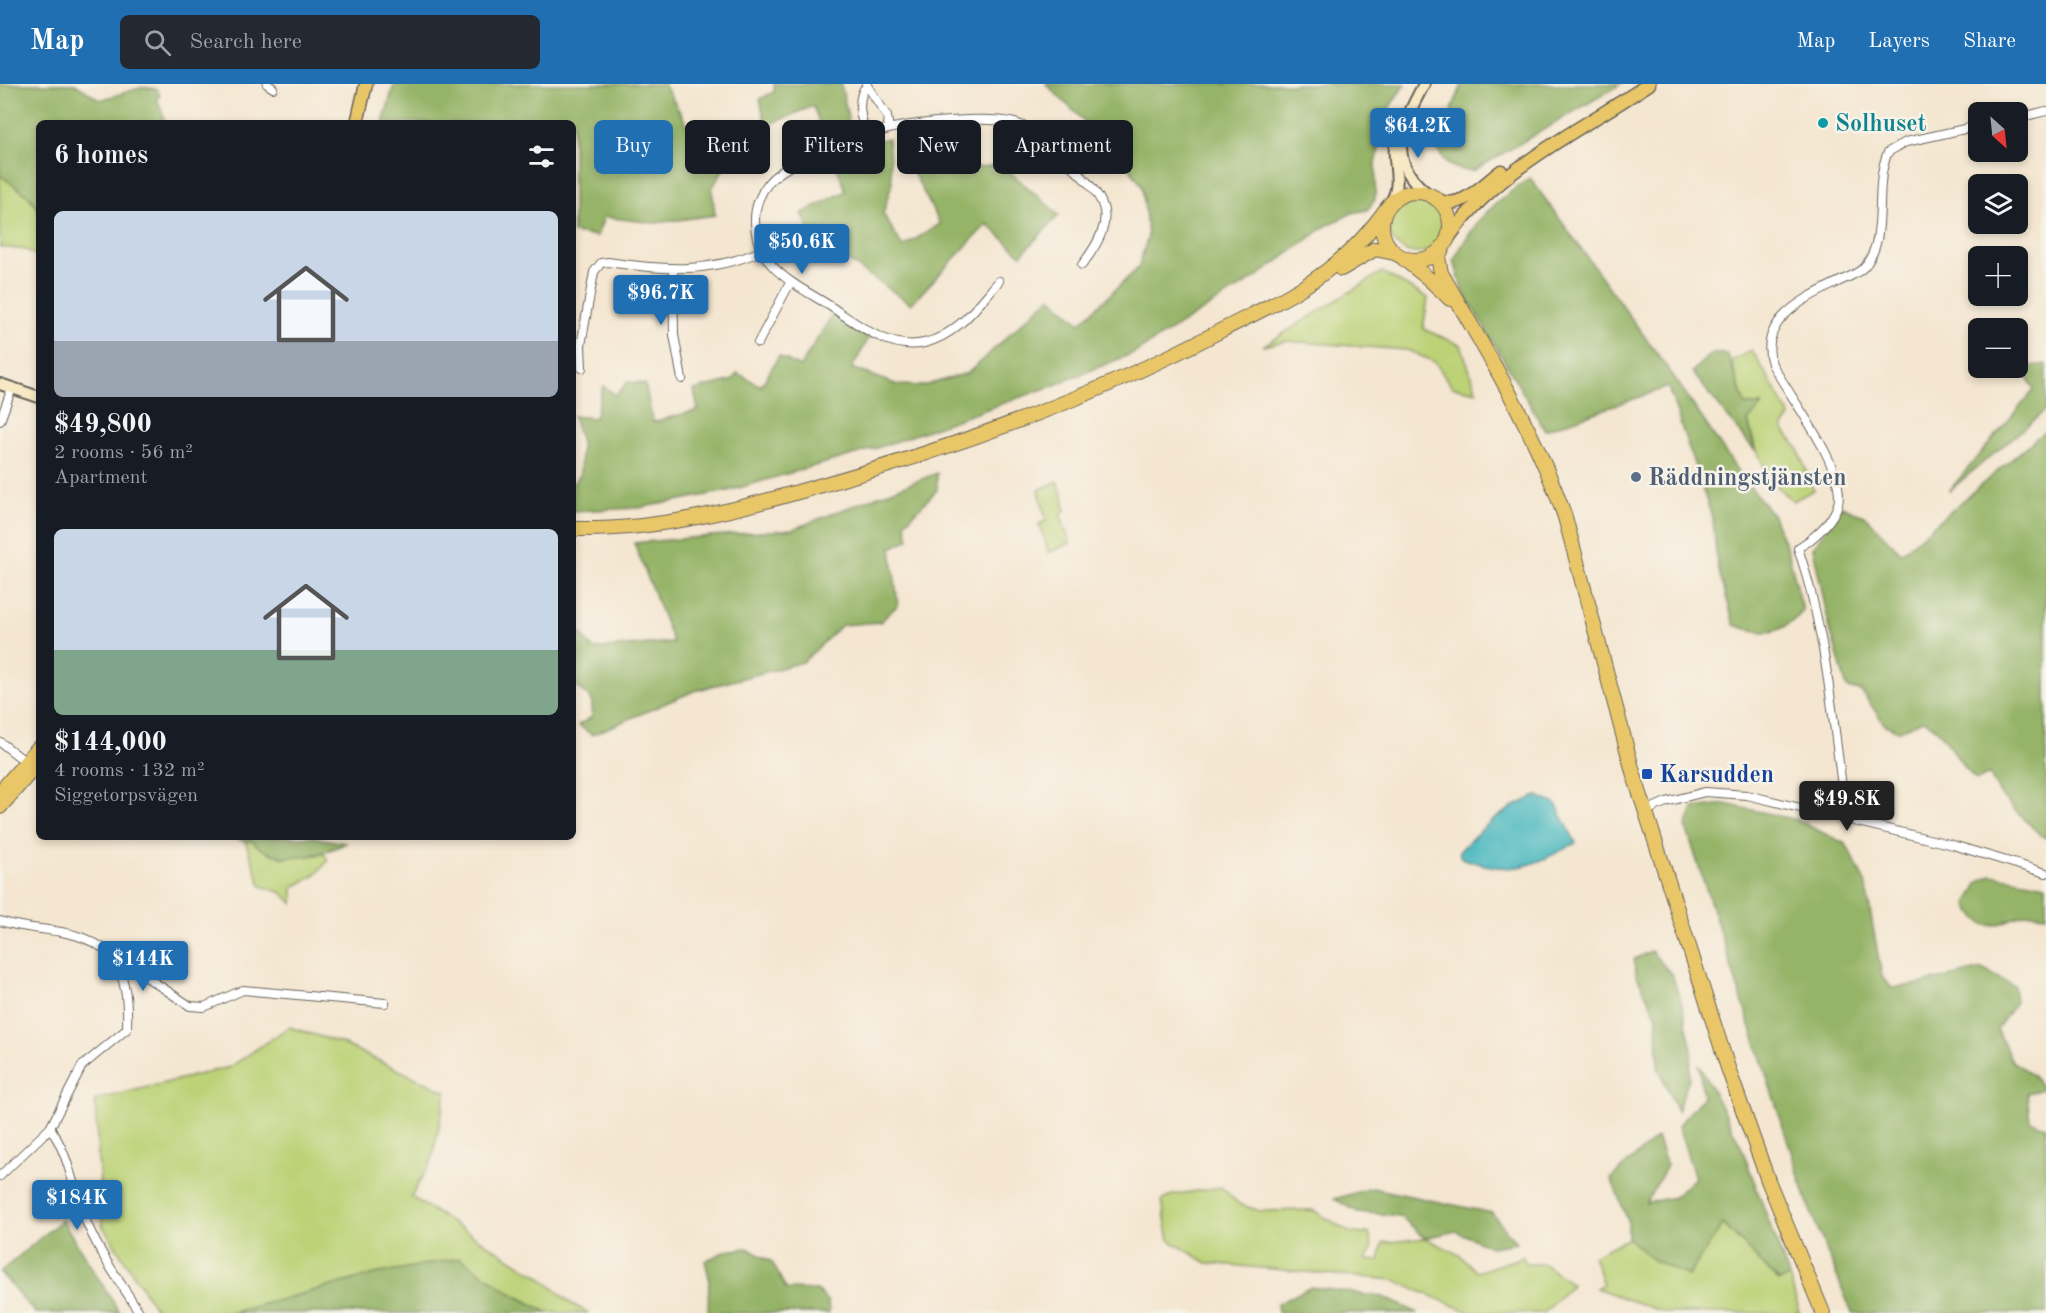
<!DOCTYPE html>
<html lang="en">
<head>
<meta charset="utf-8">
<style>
	:root { --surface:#171b24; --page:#242831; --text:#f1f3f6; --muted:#9ea1a6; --accent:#1f6fb2 }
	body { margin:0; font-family:"Old Standard TT",serif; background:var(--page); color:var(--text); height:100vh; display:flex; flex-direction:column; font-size:22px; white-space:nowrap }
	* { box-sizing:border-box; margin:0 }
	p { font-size:20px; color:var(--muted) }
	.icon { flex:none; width:33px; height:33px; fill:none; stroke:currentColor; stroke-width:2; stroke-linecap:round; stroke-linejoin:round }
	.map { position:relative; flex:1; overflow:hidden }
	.panel { position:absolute; left:36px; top:36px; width:540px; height:720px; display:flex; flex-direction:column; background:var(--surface); border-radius:9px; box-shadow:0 3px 9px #0003 }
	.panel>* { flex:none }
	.guide { position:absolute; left:594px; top:36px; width:570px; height:54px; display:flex; gap:12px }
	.needle { width:39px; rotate:153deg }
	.controls { position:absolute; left:1968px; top:18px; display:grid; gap:12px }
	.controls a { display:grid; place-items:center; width:60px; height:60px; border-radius:9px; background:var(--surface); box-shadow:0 3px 9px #0003; font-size:30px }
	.price { position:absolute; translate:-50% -51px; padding:0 14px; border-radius:6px; background:var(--accent); color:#fff; font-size:20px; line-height:39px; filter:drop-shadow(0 2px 3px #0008) }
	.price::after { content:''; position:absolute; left:50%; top:36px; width:18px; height:14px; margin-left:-9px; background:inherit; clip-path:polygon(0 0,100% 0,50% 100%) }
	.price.selected { background:#222; color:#fff }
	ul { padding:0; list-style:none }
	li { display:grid; align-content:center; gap:12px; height:318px; padding:0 18px }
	li span { display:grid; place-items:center; height:186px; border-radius:9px; color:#555 }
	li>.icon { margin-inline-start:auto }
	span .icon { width:108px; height:108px; fill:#fffc; stroke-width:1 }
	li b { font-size:26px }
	h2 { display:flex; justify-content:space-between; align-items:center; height:72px; padding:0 18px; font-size:26px }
	.pill { padding:0 21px; border-radius:9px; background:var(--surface); box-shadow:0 3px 9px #0003; font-size:21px; line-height:54px }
	.pill.selected { background:var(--accent); color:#fff }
	header { display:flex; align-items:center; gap:36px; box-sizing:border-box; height:84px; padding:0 30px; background:var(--accent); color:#fff }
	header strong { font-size:28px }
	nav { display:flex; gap:33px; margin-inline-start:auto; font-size:21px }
	.search { width:420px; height:54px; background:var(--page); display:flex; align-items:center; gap:15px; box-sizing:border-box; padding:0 21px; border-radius:9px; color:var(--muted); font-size:22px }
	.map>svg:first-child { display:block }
	.green { fill:#bcd277; stroke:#6c774a; stroke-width:1.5 }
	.forest { fill:#95b468; stroke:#586842; stroke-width:1.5 }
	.water { fill:#48b8bf; stroke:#326a6e; stroke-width:1.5 }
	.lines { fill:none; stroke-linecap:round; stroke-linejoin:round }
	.street-casing { stroke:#68635b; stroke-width:10 }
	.secondary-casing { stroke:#68635b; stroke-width:14 }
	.primary-casing { stroke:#68635b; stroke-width:15 }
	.highway-casing { stroke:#68635b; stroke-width:16 }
	.street { stroke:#fff; stroke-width:8 }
	.secondary { stroke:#f6e9c3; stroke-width:10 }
	.primary { stroke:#e9c769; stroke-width:12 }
	.highway { stroke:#e9c769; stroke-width:14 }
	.culture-dot { fill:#0f9aa8; stroke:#f7f3e8; stroke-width:2 }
	.service-dot { fill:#5c6f8a; stroke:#f7f3e8; stroke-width:2 }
	.transit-dot { fill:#1a4fb4; stroke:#f7f3e8; stroke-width:2 }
	.labels { text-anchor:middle; stroke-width:5; stroke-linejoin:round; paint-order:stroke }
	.culture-label { font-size:24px; font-weight:bold; fill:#0d838f; stroke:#f7f3e8; text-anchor:start }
	.service-label { font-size:24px; font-weight:bold; fill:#4e5e75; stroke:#f7f3e8; text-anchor:start }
	.transit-label { font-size:24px; font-weight:bold; fill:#164399; stroke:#f7f3e8; text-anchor:start }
</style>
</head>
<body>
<header>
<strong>Map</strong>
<div class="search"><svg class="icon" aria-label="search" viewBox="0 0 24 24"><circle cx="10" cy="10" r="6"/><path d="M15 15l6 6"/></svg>Search here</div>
<nav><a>Map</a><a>Layers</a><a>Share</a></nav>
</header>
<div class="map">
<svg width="2046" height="1229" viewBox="0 0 2046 1229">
	<rect width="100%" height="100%" fill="#f7f3e8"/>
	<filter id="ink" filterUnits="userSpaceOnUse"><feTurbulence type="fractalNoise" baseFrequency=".0167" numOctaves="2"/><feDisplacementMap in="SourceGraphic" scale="12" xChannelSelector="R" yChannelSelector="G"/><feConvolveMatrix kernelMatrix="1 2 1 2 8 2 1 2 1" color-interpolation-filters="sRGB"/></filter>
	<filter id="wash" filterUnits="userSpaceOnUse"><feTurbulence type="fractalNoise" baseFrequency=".008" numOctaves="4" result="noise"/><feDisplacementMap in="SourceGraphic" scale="24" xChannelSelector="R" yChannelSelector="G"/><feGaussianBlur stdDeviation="1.35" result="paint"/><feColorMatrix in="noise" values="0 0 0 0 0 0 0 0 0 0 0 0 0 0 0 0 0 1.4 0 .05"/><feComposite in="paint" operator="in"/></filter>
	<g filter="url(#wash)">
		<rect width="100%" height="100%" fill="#f4e6d0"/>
		<path class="green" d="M0 91C45 123 39 119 39 173L26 166 0 163Z
			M1389 142a27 27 0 1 1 54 0a27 27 0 1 1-54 0Z
			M1382 188 1428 214 1423 245 1461 261 1477 308 1452 303 1435 278 1407 266 1287 257 1263 262Z
			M1752 266 1790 332 1783 345 1797 363 1814 406 1793 417C1767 398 1755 367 1748 337L1762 321H1745L1731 277Z
			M1057 397 1063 411 1065 427 1060 430 1070 459 1049 469 1039 440 1046 437 1039 406Z
			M251 756 283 774 325 770 328 777 314 792 293 803V820L282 809 261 802 246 759Z
			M289 943 341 959 446 1008 432 1076 411 1113 540 1193 572 1220 589 1229H548L511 1209 379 1189 231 1229H158L102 1141 95 1016 230 983Z
			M1221 1103 1239 1120 1260 1127 1313 1126 1351 1149H1369L1372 1164 1366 1176 1379 1177 1383 1159 1425 1154 1460 1171 1477 1188 1523 1173 1526 1180H1544L1572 1200 1544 1229H1471L1393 1196 1207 1179 1169 1156 1162 1117 1172 1111Z
			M1723 1140 1779 1197 1789 1192 1800 1229H1666L1596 1204 1603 1200 1593 1172 1628 1154 1653 1176Z"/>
		<path class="forest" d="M0 0H75L100 16 143 3 157 5 160 12 157 14 166 39H39V125L30 113 0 91Z
			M394 0H664L707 76H725V82L712 105 715 131 655 139 604 133 597 152 573 149V39H383Z
			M774 0H841L850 44 825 53 813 22 766 42 760 15 774 8Z
			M1046 0H1405L1385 30 1376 80 1375 116 1367 126 1352 129 1326 142 1258 192 1136 268 1052 302 877 364 728 407 638 424 573 427V399L580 391 581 359 573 332 595 334 603 302 616 311 628 298 645 300 653 338 698 326 694 306 733 296 737 289 761 302 779 272 800 283 832 231 869 254 852 284 898 301 923 302 968 289 1050 213 1080 239 1138 184 1148 152 1142 102 1125 77Z
			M1462 0H1621L1473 87C1454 86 1444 81 1437 63Z
			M888 54 892 99 883 130 903 163 940 140 913 88 1002 81 1059 131 1021 171 987 140 911 220 811 151 802 129 846 107 832 71Z
			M1530 94 1676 296 1739 389 1772 430 1788 467 1803 527C1780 552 1766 552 1734 541L1717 480 1713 436 1668 303 1545 346 1462 206 1454 176C1475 135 1492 120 1530 94Z
			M1710 270H1727L1745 321H1762L1748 337 1755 367 1692 288Z
			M2046 280V326L1949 407 2034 306 2022 283Z
			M2046 346V754L2040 751 2002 713 1989 690 1977 696C1955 679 1949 650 1924 636L1898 647 1885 641 1861 607 1847 604 1829 541 1813 464 1842 422 1866 433 1901 469Z
			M937 389V406L905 439 909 455 891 464 898 521 880 538 842 541 803 578 694 607 592 651 578 641 592 633V616L573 599V539L593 565 673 558 634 459 793 445Z
			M1725 720 1797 736 1846 760 1865 798 1882 893 1892 904 1919 900 1982 885 2014 902 2016 918 1997 945 2012 977 2032 991 2043 1005 2027 1009 2030 1037 2046 1042V1229H1852L1810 1126 1686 743 1693 724Z
			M233 753H312L346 759C316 774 276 783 251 756L246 758Z
			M1991 791 2046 801V831C2040 831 2032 829 2027 830 2001 835 1987 858 1967 820L1979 798Z
			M1651 867 1672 891 1682 920 1692 966 1689 995 1677 1027 1658 983 1657 933 1637 892 1633 876Z
			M1699 980 1741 1062 1789 1192 1779 1197 1723 1140 1688 1192 1653 1176 1628 1154V1137L1611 1094 1657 1053 1667 1082 1646 1119 1674 1113 1695 1094 1678 1042 1703 1013Z
			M1372 1104 1492 1129 1516 1159 1491 1163 1456 1147 1425 1154 1400 1132 1358 1128 1334 1115Z
			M62 1136 120 1229H35L0 1188Z
			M747 1164 772 1178 786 1205 817 1206 828 1218 829 1229H708L709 1193 705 1177 726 1167Z
			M460 1174 511 1209 548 1229H231L379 1189Z
			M1311 1203 1383 1213 1418 1229H1278L1277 1220Z"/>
		<path class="water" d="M1537 712 1556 720 1576 759C1530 783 1513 793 1461 774L1459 768C1479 745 1508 722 1537 712Z"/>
	</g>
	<g filter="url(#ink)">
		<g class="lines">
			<g class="street-casing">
				<path id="street" d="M267 0 273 4
					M866 0 887 32 889 45
					M867 1C855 14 861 39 868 52
					M2018 34 2046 27
					M673 185 674 251 682 295
					M999 197C978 221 957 252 924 259 890 267 857 240 830 222 795 200 754 183 755 135 755 122 761 108 769 98 788 76 864 50 893 44 921 38 988 32 1015 39 1034 44 1047 60 1062 73 1105 114 1122 129 1082 181
					M758 259 790 199
					M582 284 581 261 594 188 601 179 608 178C662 186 709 190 761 167
					M0 337 12 304
					M0 658 26 678
					M1646 727 1666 718 1705 708 1747 711 1953 761 2046 789
					M1842 733C1844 706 1839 682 1836 655 1828 591 1819 526 1798 464 1813 455 1833 438 1838 420 1847 385 1789 312 1772 280 1757 235 1808 213 1840 197 1848 193 1858 190 1864 183 1890 154 1872 104 1888 68L1906 58 1978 42
					M0 837C44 851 71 839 113 871
					M50 1044C68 1069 72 1099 82 1127 95 1163 119 1197 140 1229
					M0 1092 50 1044 82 982 127 945C128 916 126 897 113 871L190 922 204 923 243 906 385 919"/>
			</g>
			<g class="secondary-casing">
				<path id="secondary" d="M1424 0C1402 41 1383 78 1431 112
					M1390 119C1405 99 1389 74 1397 51
					M0 300 39 313"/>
			</g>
			<g class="primary-casing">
				<path id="primary" d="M357 39 366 0
					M1436 115C1460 129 1483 100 1501 87
					M1445 159C1493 86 1578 48 1649 0"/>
			</g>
			<g class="highway-casing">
				<path id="highway" d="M1382 142a34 34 0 1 1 68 0a34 34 0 1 1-68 0Z
					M1443 163 1438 173 1441 189C1487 268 1535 347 1565 433L1633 688 1729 987 1769 1099 1823 1229
					M1404 175 1429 195 1450 215
					M1341 185 1375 165 1394 169
					M573 445C658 447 741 425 822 401 959 362 1095 313 1222 246 1261 226 1302 208 1335 180 1356 164 1372 145 1387 124
					M0 708 39 663
					M0 723 39 678"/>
			</g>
			<use href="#street" class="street"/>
			<use href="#secondary" class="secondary"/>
			<use href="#primary" class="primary"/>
			<use href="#highway" class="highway"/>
		</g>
	</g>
	<circle class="culture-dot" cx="1823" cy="39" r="6"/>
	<circle class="service-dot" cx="1636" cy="393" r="6"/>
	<rect class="transit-dot" x="1641" y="684" width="12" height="12" rx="3"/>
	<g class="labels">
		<g class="culture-label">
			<text x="1835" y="47">Solhuset</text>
		</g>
		<g class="service-label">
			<text x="1648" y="401">Räddningstjänsten</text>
		</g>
		<g class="transit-label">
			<text x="1659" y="698">Karsudden</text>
		</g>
	</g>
</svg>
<div class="controls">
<a><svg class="needle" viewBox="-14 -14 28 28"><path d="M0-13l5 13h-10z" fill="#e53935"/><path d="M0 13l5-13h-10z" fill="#9ea1a6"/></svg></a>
<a><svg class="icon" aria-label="layers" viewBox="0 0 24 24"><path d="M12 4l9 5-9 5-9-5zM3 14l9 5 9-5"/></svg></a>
<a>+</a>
<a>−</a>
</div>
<b class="price" style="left:1418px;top:75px">$64.2K</b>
<b class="price" style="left:802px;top:191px">$50.6K</b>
<b class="price" style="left:661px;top:242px">$96.7K</b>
<b class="price selected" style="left:1847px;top:748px">$49.8K</b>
<b class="price" style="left:143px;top:908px">$144K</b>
<b class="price" style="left:77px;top:1147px">$184K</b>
<div class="guide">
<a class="pill selected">Buy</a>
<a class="pill">Rent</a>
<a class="pill">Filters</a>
<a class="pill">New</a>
<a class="pill">Apartment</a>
</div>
<section class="panel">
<h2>6 homes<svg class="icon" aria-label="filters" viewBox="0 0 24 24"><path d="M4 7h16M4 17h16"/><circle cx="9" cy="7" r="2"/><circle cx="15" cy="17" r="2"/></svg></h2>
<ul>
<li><span style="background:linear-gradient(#c9d6e8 70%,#9aa5b1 0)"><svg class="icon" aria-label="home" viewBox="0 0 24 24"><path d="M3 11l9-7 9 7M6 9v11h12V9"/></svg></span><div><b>$49,800</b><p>2 rooms · 56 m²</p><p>Apartment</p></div></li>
<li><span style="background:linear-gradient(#c9d6e8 65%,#7fa58c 0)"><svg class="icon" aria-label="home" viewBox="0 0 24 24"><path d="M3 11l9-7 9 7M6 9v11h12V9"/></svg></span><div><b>$144,000</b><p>4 rooms · 132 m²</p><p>Siggetorpsvägen</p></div></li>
</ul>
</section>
</div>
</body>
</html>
